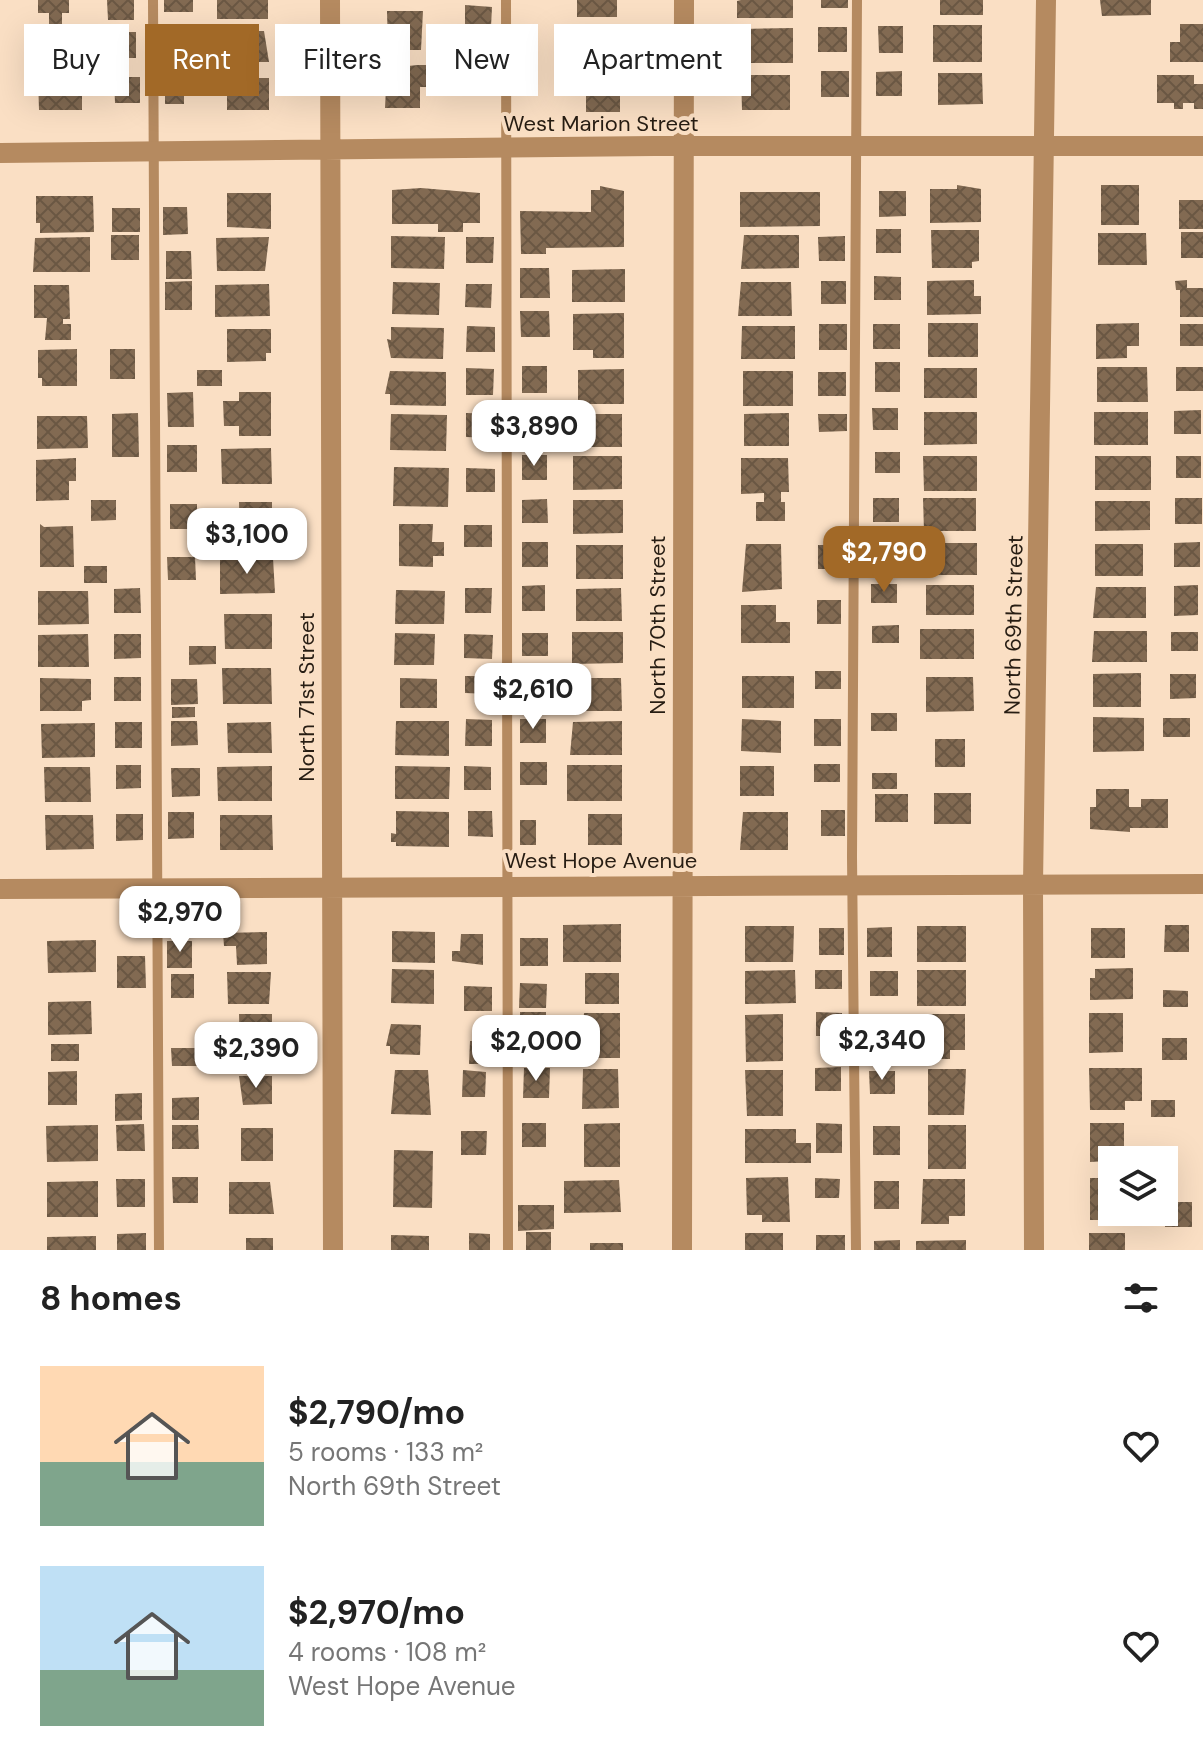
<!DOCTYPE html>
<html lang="en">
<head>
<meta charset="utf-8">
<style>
	:root { --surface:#fff; --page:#f2f2f2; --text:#222; --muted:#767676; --accent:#a26927 }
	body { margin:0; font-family:"DM Sans",sans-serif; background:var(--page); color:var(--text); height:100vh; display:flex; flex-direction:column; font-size:30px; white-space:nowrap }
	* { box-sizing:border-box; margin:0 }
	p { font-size:26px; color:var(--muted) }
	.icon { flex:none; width:44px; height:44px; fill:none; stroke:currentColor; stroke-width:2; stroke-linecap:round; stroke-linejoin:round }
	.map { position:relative; height:1250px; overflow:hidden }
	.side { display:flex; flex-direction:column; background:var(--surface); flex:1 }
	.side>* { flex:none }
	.guide { position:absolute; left:24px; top:24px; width:800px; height:72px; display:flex; gap:16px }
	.fabs { position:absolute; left:1098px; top:1146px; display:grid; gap:16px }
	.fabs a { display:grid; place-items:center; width:80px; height:80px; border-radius:0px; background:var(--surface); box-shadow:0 8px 32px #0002; font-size:40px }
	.price { position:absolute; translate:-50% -68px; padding:0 18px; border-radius:16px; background:#fff; color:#222; font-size:26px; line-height:52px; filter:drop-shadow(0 2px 4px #0008) }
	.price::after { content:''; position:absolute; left:50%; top:48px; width:24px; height:18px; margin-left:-12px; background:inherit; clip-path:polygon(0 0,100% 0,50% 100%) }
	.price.active { background:var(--accent); color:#fff }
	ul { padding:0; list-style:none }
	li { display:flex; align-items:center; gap:24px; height:200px; padding:0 40px }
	li span { display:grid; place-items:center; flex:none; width:224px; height:160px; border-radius:0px; color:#555 }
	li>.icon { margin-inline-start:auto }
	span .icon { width:96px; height:96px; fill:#fffc; stroke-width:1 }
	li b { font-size:34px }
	h2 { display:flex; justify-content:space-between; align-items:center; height:96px; padding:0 40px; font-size:34px }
	.tag { padding:0 28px; border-radius:0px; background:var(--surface); box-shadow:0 8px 32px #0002; font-size:28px; line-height:72px }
	.tag.active { background:var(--accent); color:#fff }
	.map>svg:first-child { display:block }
	.building { fill:url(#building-cross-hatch) }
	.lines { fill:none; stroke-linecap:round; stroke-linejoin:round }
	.lane { stroke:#b58a60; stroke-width:10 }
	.street { stroke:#b58a60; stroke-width:20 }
	.labels { text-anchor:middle; stroke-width:8; stroke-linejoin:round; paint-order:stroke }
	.street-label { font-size:22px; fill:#271d13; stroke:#fadfc4 }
</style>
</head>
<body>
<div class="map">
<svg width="1203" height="1250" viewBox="0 0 1203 1250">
	<defs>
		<pattern id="building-cross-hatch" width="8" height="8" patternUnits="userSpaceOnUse" patternTransform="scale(2)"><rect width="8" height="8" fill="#826a52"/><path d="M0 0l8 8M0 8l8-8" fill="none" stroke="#6a5743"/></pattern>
	</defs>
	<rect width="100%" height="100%" fill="#fadfc4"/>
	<path class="building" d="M38 0H69V13H62V25H49V13H38Z
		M107 0H134V20H108Z
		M164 0H193V12H164Z
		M217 0H268V19H217Z
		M577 0H617V17H577Z
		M741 0H793V18H737V1Z
		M821 0H848V8H821Z
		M940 0H983V15H940Z
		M1100 0H1151V15L1102 16Z
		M465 5 492 7 491 27 465 26Z
		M387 11H423L421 50H388Z
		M1180 24H1203V62H1170V42H1180Z
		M933 25H982V62H933Z
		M878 26H903V53H879Z
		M818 27H847V52H818Z
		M793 28V63H738L741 29Z
		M586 29H613V61H620V112H586Z
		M221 31H264L269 62H221Z
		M109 32H136V58H109Z
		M38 35H93V68H38Z
		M165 50H188V74H165Z
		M418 65H427V87H420V108H385L387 68Z
		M464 65 489 66V93H464Z
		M821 71H849V97H821Z
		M902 71V96H876V72Z
		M938 73H982L983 104 938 105Z
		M741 75H790V110H742Z
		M1157 75H1194V84H1203V109H1194V103H1183V109H1174V103H1157Z
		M38 77H82V110H39Z
		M114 77H140V103H115Z
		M165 77H184V104H165Z
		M227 78H269V110H227Z
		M957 185 981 189V222L930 223V189H957Z
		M1101 185H1139V225H1101Z
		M600 186 624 191V247L546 248V254H521L520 211 591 212V190H600Z
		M421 188 480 193V223H463V232H438V224H392V190Z
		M879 191H906V216L879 217Z
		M740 192H820V226L740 227Z
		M227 193H271V229L227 227Z
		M36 196H93L94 232 40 233V223H36Z
		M1179 200H1203V229H1179Z
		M163 207H187L188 234 163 235Z
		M112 208H140V232H112Z
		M876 229H901V253H876Z
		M931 230H979V261L972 262V268H932Z
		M1181 232H1203V258H1181Z
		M1098 233H1146L1147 265H1098Z
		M111 235H139V260H111Z
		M744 235H799V268L741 269Z
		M391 236 445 237 444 269 391 268Z
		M845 236V261H819L818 237Z
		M90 237V272H33L35 238Z
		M269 237 265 271H217L216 238Z
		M466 237H494L493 263H466Z
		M166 251H191L192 279H166Z
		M520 268H549L550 298H520Z
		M625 269V302H572V270Z
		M874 276 901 277V300H874Z
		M974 280V296H981V314L927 315V281Z
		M1187 280V288H1203V317H1180V290H1176L1175 281Z
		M192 281V310H165V282Z
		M821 281H846V304H821Z
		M393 282 440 283 439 315 392 314Z
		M741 282H791L792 316H738Z
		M269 284 270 316 215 317V285Z
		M466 284H492L491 308 465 307Z
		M34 285H69L70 319H63V324H71V340H45L47 318H34Z
		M520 311H549L550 337H521Z
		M624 313V358H593V350H573V314Z
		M928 323H978V357H928Z
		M1139 323V346H1127V358L1096 359V324Z
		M819 324H847V350H819Z
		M873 324H900V349H873Z
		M1180 324H1203V346H1180Z
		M467 326 495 327V352H466Z
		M742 326H795V359H741Z
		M391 327 444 328 443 359 391 358 387 339 391 340Z
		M227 329H271V353H266V361L227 362Z
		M77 349V386H42V378H38V350Z
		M110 349H135V379H110Z
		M875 362H900V392H875Z
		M522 366H547V393H522Z
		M1097 367H1147L1148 402H1097Z
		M1176 367H1203V391H1176Z
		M466 368 494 369 493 395H466Z
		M924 368H977V398H924Z
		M624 369V404H578V370Z
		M197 370H222V386H197Z
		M390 371 446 372V406L390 405V394H385Z
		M743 371H793V406H743Z
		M818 372H846V396H818Z
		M193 392 194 427H168L167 393Z
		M239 392H271V436H239V426H224L223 401H239Z
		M872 408H898V430H873Z
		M1201 410V434H1174V411Z
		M924 412H977V444L924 445Z
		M1094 412H1148V445H1094Z
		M138 413 139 457H112V414Z
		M466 413 494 414 493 438 466 437Z
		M789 413V446H744V414Z
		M391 414 447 415 446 451 390 450Z
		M574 414H622V447H575Z
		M818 414H847V431L819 432Z
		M37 416H87L88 448 37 449Z
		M167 445H197V472H167Z
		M271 448 272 484H222L221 449Z
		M875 452H900V473H875Z
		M522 455H547V480H522Z
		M573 456H622V489L573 490Z
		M923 456H977V491H924Z
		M1095 456H1151V490H1095Z
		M1176 456H1201V478H1176Z
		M76 458V481H69V500L36 501V460Z
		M741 458H788L789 492H781V502H785V521H756V502H764V493L741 494Z
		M394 467 449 468 448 507 393 506Z
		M466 468 495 469V492H466Z
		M873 498H899V522H873Z
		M923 498H976V531H924Z
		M1175 498H1202V524H1175Z
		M547 499 548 523H522V500Z
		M91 500H116V520L91 521Z
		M573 500H623V533L573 534Z
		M1095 501H1150V530L1095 531Z
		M239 502H272V543H240Z
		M170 504H197V529H170Z
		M40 524 44 527 73 526 74 567H40Z
		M399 524H433L432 542H444V556H433V567L399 566Z
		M464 525H492V547H464Z
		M873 541H897V563H873Z
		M522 542H548V567H522Z
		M1200 542V567H1174V543Z
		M925 543H977V575H925Z
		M746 544H781L782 589 742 592Z
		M1095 544H1143V576H1095Z
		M576 545H623V579H576Z
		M818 545H842V569H818Z
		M167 557H195L196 580H168Z
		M220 558H273L275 593 220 594Z
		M84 566H107V583H84Z
		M871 584H897V603H871Z
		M545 585V611H522V586Z
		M926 585H974V615H926Z
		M1198 585V615L1174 616V586Z
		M1096 587H1146V618H1093Z
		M140 588 141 613H114V589Z
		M465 588H492L491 613H465Z
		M621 588 622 621H576V589Z
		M396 590 445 591 444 624H395Z
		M38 591H88L89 624 38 625Z
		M817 600H841V624H817Z
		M741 605H776V622H790V643H741Z
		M224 614H272V649H225Z
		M899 625V643H872V626Z
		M920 629H974V659H920Z
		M1094 631H1147V662H1092Z
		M572 632H623V663L572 664Z
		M1171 632H1198V651H1171Z
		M395 633 435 634 434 665H394Z
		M522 633H548V656H522Z
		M88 634 89 667H38V635Z
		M114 634H141V658L114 659Z
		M464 634 493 635 492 659 464 658Z
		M189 646H216V664L189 665Z
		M222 668H271L272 704H223Z
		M815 671H841V689H815Z
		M1141 673V707H1093V674Z
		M1170 674H1196V698L1170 699Z
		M465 676H491V694L465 693Z
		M742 676H794V708H742Z
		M114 677H141V701H114Z
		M926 677H973L974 711 926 712Z
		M40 678 91 679V700L82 701V711H40Z
		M400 678 437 679V708H400Z
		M566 678H621L622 711H566Z
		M171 679H197L198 704 171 705Z
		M519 679H546V701H520Z
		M172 707H195V717L172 718Z
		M871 713H897V731H871Z
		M1093 717 1144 718V751L1093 752Z
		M1163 718H1190V737H1163Z
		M466 719 492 720V746H465Z
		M520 719H546V743H520Z
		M742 719 781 721V753L741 751Z
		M814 719H841V746H814Z
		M171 721H197L198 745 171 746Z
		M396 721H449V756L395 755Z
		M622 721V755H570L573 722Z
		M115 722H142V748H115Z
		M271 722 272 753H228L227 723Z
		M95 723V757L42 758 41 724Z
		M935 739H965V767H935Z
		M520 762H547V785H520Z
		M814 764H840V782H814Z
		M116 765H141V788L116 789Z
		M567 765H622V801H567Z
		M272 766V801H218L217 767Z
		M395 766 450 767 449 799H395Z
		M464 766 491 767V790H464Z
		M740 766H774V796H740Z
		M44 767H90L91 802H45Z
		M171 768H200V796L172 797Z
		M872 773H897V789H872Z
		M1096 789H1129V807H1141V799H1168V828H1130V832L1090 829V807H1096Z
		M934 793H971V824H934Z
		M875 794H908V822H875Z
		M821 810H845V836H821Z
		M396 811 449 812V847L396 846V842H391V833L396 834Z
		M468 811H492L493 837 468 836Z
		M168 812H194V838L168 839Z
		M743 812H788V850H740Z
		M116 814H143V840L116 841Z
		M588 814H622V845H588Z
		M45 815H93L94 849 46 850Z
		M220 815H272L273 850H220Z
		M520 820H536V845H520Z
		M621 924V962H563V925Z
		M1165 925H1189V952H1164Z
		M745 926H794L793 962H745Z
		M917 926H966V962H917Z
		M892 927V957H867V928Z
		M819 928H844V955H819Z
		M1091 928H1125V958H1091Z
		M392 931 435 932V963L392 962Z
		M267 932V964L237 965 236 946H224L223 933Z
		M461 934H483V965L452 961V951H460Z
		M520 938H548V966H520Z
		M96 940V972L48 973 47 941Z
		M167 941H192V968H167Z
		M117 956H145L146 988H117Z
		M1133 968V999L1090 1000V978H1095V969Z
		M392 969 434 970V1004L391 1003Z
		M795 970 796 1003 745 1004V971Z
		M815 970H842V989H815Z
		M917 970H966V1006H917Z
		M870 971H898V996H870Z
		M227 972H271L269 1004H228Z
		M585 973H619V1004H585Z
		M171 974H194V998H171Z
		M520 983 547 984 546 1008H519Z
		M464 986 492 987V1011H464Z
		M1163 990 1188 991V1007H1163Z
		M91 1001 92 1034 48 1035V1002Z
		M520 1012H546V1036H520Z
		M816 1012 842 1013V1036H816Z
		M584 1013H620V1058H580Z
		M1089 1013H1123V1052L1089 1053Z
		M239 1014H272V1058H240Z
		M783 1014V1061L746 1062 745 1015Z
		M869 1014H896V1038H869Z
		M919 1014H965V1050H950V1059H919Z
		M391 1024 421 1025 420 1055 390 1054V1046H386Z
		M1162 1038H1187V1060H1162Z
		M470 1041H491V1064H469Z
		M51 1044H79V1061H51Z
		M171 1048H198V1066H172Z
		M841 1067V1091H815V1068Z
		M524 1068H550L549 1098H523Z
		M1089 1068H1142V1101H1125V1110H1090Z
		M583 1069H618L619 1108 582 1109Z
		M928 1069H966L964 1115H928Z
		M395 1070H428L431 1115 391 1114Z
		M463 1070 486 1072 485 1097H462Z
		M745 1070H783V1116H747Z
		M77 1071V1105H48V1072Z
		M869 1071H895V1094H870Z
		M239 1076H272V1104L243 1105Z
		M142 1093V1120L115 1121V1094Z
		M199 1097V1120H172V1098Z
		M1151 1100H1175V1117H1151Z
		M522 1123H546V1147H522Z
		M620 1123V1167H584V1124Z
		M816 1123 842 1124V1153H816Z
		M1090 1123H1124V1160L1090 1162Z
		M144 1124 145 1151H117L116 1125Z
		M98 1125V1161L47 1162 46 1126Z
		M172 1125H198L199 1149H172Z
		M928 1125H966V1169H928Z
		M873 1126H900V1155H873Z
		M241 1128H273V1161H241Z
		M745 1129H796V1143H811V1163H745Z
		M461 1131H487L486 1155H461Z
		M394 1150 433 1151 432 1208 393 1207Z
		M1148 1153H1177V1171H1164V1160H1148Z
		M172 1177H198V1203H173Z
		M788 1177 790 1222H762V1215H747L746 1178Z
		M815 1178 840 1179 839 1198H815Z
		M1090 1178H1112V1212H1125V1220H1090Z
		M116 1179H145V1207H117Z
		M923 1179H965V1216H949V1224H921Z
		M619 1180 621 1212 564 1213V1181Z
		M98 1181V1217H47V1182Z
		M874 1181H899V1209H874Z
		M229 1182H270L274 1214H229Z
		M1165 1202H1192V1227H1165Z
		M518 1205H554V1229L518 1231Z
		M526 1232H551V1250H526Z
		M146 1233V1250H117V1234Z
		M469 1233 490 1234V1250H469Z
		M745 1233H783V1250H745Z
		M1089 1233H1125V1250H1089Z
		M391 1235 429 1236V1250H391Z
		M816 1235H845V1250H816Z
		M96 1236V1250H47V1237Z
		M246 1238H273V1250H246Z
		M900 1240V1250H874V1241Z
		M966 1240V1250H916V1241Z
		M590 1243H623V1250H590Z"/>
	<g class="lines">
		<path class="lane" d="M153 0 159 1250
			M506 0 508 1250
			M856 1250 852 857 857 0"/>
		<path class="street" d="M330 0 333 1250
			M0 153 654 146H1203
			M0 889 1203 884
			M682 1250 684 0
			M1034 1250 1033 884 1046 0"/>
	</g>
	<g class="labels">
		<g class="street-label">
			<text x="601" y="131">West Marion Street</text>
			<text transform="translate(657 625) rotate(-90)" y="8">North 70th Street</text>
			<text transform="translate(1013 625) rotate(-89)" y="8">North 69th Street</text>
			<text transform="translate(306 697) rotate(-90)" y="8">North 71st Street</text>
			<text x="601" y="868">West Hope Avenue</text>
		</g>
	</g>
</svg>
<div class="fabs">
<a><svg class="icon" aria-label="layers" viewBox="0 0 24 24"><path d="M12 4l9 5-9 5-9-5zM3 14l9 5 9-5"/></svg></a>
</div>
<b class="price" style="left:534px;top:468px">$3,890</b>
<b class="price" style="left:247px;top:576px">$3,100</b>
<b class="price active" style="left:884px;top:594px">$2,790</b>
<b class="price" style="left:533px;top:731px">$2,610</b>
<b class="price" style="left:180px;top:954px">$2,970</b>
<b class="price" style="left:882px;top:1082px">$2,340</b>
<b class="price" style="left:536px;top:1083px">$2,000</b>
<b class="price" style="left:256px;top:1090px">$2,390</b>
<div class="guide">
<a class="tag">Buy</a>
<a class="tag active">Rent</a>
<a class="tag">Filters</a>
<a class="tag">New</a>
<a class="tag">Apartment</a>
</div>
</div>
<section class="side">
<h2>8 homes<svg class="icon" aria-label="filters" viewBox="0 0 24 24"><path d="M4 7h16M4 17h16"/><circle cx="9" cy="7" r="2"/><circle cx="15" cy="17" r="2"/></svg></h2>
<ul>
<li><span style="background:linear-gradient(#ffd9b3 60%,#7fa58c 0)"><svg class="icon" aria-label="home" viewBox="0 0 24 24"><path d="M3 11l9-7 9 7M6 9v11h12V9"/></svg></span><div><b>$2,790/mo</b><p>5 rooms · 133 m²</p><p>North 69th Street</p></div><svg class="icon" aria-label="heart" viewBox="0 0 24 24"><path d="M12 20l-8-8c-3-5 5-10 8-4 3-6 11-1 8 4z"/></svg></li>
<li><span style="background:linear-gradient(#bfe0f5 65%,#7fa58c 0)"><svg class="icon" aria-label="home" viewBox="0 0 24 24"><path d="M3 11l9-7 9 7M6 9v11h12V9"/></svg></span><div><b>$2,970/mo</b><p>4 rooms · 108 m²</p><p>West Hope Avenue</p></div><svg class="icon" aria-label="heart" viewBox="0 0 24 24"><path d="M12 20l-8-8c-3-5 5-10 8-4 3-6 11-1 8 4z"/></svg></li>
</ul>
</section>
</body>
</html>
